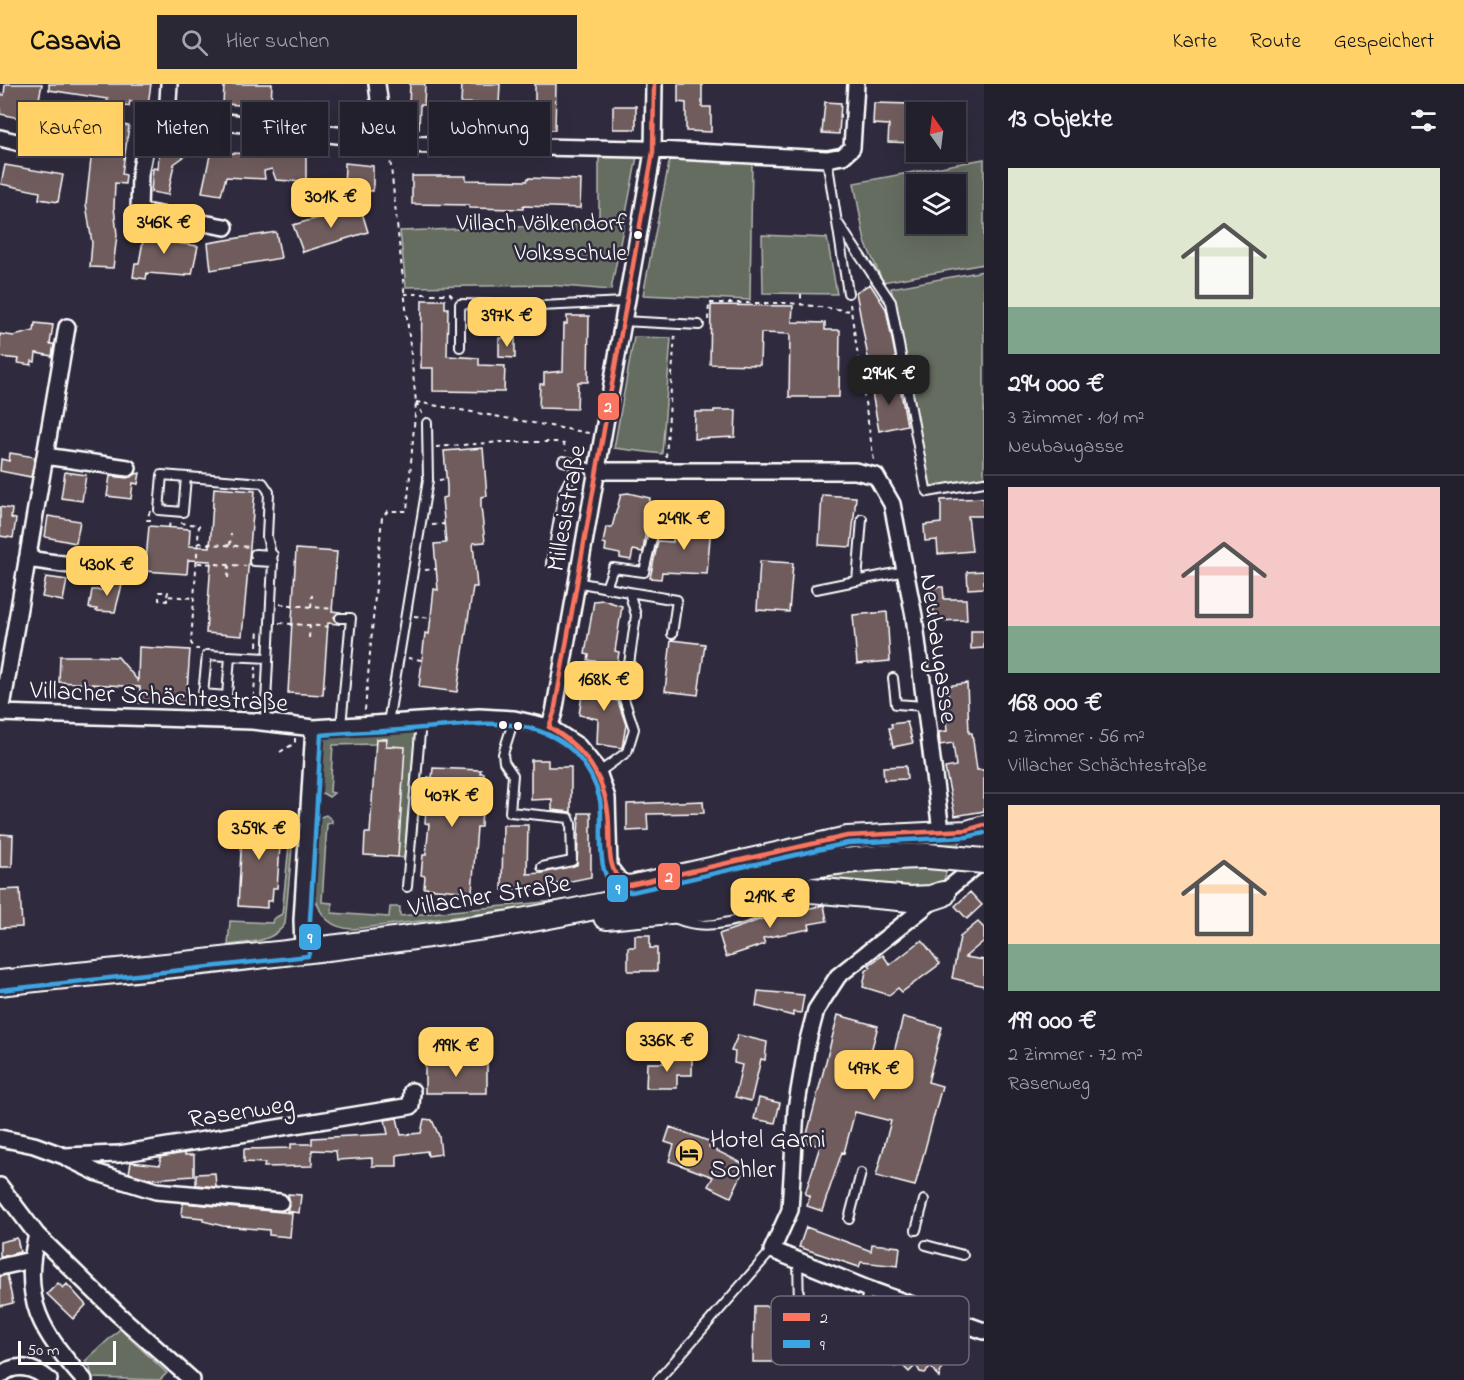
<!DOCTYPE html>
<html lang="de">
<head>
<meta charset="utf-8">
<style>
	:root { --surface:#23202e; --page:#2b2836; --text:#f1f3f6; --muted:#a3a3aa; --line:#403e4a; --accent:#ffd166 }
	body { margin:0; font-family:"Indie Flower",sans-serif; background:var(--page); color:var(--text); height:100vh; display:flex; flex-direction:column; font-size:22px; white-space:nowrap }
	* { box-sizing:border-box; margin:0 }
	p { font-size:20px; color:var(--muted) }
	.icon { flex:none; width:33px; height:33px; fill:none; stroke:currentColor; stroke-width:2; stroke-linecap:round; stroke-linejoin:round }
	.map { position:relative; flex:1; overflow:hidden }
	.panel { display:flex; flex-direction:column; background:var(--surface); width:480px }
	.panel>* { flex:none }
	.top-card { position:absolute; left:18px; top:18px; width:570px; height:54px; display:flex; gap:12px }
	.needle { width:39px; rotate:346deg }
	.tools { position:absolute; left:906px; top:18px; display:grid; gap:12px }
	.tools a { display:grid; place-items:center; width:60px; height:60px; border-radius:0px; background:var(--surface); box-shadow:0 6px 24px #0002,0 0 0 2px var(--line); font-size:30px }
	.scale { position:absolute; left:18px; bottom:15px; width:98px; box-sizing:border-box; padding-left:6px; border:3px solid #fff; border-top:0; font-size:16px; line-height:21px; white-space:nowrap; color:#fff; -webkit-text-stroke:4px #2f2a3d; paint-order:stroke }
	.price { position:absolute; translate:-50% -51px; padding:0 14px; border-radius:12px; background:var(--accent); color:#111; font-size:20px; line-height:39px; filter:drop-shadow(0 2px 3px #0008) }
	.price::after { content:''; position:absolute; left:50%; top:36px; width:18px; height:14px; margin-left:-9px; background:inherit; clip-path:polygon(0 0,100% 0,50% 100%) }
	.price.active { background:#222; color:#fff }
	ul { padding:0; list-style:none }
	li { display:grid; align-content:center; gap:12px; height:318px; padding:0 24px }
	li+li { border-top:2px solid var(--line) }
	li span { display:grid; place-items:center; height:186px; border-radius:0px; color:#555 }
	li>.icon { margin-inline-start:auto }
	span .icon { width:108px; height:108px; fill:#fffc; stroke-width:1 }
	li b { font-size:26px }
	h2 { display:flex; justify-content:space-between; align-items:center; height:72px; padding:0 24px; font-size:26px }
	.tag { padding:0 21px; border-radius:0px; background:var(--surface); box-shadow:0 6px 24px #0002,0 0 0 2px var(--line); font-size:21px; line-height:54px }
	.tag.active { background:var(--accent); color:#111 }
	header { display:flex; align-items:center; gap:36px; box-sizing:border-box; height:84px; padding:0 30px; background:var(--accent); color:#111 }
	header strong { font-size:28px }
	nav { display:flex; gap:33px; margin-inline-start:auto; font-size:21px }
	.search { width:420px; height:54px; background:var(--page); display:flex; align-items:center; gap:15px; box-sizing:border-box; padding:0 21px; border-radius:0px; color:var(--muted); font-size:22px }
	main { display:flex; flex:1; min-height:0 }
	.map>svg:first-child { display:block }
	.green { fill:#656c60; stroke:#b2b6b0; stroke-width:1.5; fill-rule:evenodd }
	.building { fill:#705c5d; stroke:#fff; stroke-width:1.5 }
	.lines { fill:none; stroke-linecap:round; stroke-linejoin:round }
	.service-casing { stroke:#fff; stroke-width:12 }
	.minor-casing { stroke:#fff; stroke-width:20 }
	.tertiary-casing { stroke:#fff; stroke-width:22 }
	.primary-casing { stroke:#fff; stroke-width:28 }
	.path { stroke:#fff; stroke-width:2; stroke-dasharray:4.5 4.5; stroke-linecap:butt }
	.service { stroke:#2f2a3d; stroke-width:8 }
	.minor { stroke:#2f2a3d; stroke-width:15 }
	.tertiary { stroke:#2f2a3d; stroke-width:18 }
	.primary { stroke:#2f2a3d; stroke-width:24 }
	.primary-bridge-casing { stroke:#fff; stroke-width:28; stroke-linecap:butt }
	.primary-bridge { stroke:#2f2a3d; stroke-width:24 }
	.bus-1-casing { stroke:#2f2a3d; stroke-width:9 }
	.bus-2-casing { stroke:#2f2a3d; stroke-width:9 }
	.bus-1 { stroke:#fa755f; stroke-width:4.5 }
	.bus-2 { stroke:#3ca5e4; stroke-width:4.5 }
	.bus-dot { fill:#fff; stroke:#2f2a3d; stroke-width:2 }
	.labels { text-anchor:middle; stroke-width:5; stroke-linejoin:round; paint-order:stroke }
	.bus-label { font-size:24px; fill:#fff; stroke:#2f2a3d; text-anchor:end }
	.street-label { font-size:26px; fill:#fff; stroke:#2f2a3d }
	.poi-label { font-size:26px; fill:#fff; stroke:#2f2a3d; text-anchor:start }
	.key { fill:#2f2a3d; stroke:#6d6a77; stroke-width:1.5 }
	.key-label { font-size:16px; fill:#fff }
	.line-badge { stroke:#2f2a3d; stroke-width:2 }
	.badge-label { font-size:16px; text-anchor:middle; font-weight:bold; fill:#fff }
</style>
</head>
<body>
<header>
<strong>Casavia</strong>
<div class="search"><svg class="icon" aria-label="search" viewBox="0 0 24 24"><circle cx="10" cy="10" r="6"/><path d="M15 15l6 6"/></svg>Hier suchen</div>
<nav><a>Karte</a><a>Route</a><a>Gespeichert</a></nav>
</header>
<main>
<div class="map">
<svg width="984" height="1296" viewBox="0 0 984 1296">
	<rect width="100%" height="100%" fill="#2f2a3d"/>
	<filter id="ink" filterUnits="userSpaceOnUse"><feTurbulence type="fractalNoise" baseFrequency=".0167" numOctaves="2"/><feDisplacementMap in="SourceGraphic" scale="12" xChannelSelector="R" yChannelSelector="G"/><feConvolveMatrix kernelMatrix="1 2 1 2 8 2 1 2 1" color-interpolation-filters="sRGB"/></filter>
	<g filter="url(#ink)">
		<path class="green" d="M599 70 637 73 611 206 550 201 406 203 400 147 599 140Z
			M670 74 745 75 752 79 750 216 643 211Z
			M984 75V180L883 198 865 158 854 99ZM916 100H956V140H916Z
			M762 151 827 154 837 210 763 209Z
			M984 187V395L930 405 891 204Z
			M634 253 671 254 662 370 614 364Z
			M415 647 404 774 398 773 404 663 386 662V655H376V660L333 661 330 708 334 709 329 713 319 707C320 691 316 659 330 650Z
			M295 731 285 840C272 859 249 858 228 861L230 837 272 839 273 835 282 830 292 732Z
			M326 731 332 736V739L327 740 322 818 332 819V829L389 833 390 823H400V832L575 815 521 825 353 845C299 844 315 773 317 738L320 733Z
			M965 752 955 765 792 773 856 757Z
			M948 783 942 802 703 819 676 814 805 788Z
			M120 1245 167 1289 160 1296 92 1294 90 1284 85 1277Z"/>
		<path class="building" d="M5 0H42L37 25 76 32 70 68 60 66 62 58 49 56 51 41 0 30V10L4 11Z
			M49 0H151L148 20 130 17 129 22 107 18 108 15 49 6Z
			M227 0H272L271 19 257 18V22L223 20 224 3Z
			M410 0H425L424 21H420L419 45H398V21H409Z
			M462 0H500L499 20 461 19Z
			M535 0H556L555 46H511V26H535Z
			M678 0H702V23H711V48L686 47V19L678 18Z
			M825 18 841 19 839 50 822 49Z
			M874 19 912 20V27H916V59L888 58 889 41 873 40Z
			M613 22H636V45H613Z
			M112 39 129 42 122 90 126 91 125 100 115 99 114 123 117 151 113 184 90 183 92 159 86 120 94 48 110 50Z
			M168 61 172 66 179 61 185 72 174 80 168 111 151 108 153 84 158 85 159 67Z
			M212 62 228 65 227 69 306 71V98L276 96 272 85 264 87 265 95 226 93 221 111 202 108Z
			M345 79 373 82V107H367V110L344 109Z
			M5 81 63 91 58 118 39 115 40 108 1 100Z
			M412 92H466V96L527 97 528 94 581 96 580 124 523 122V125L469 124V121L412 120Z
			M360 122 368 148 303 168 293 141Z
			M146 141 171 144 169 158 198 162 192 190H186V192L147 189 146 195 133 193 135 179H139Z
			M276 148 281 174 211 186 208 159Z
			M870 200 886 225 896 275 876 279H869L856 208Z
			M422 216H445V224H448L447 272 479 274V281L505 282 504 308 433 307V284H421Z
			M711 221 793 222 792 238 825 239V246H840L839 313H789L790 250 761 249 760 281 710 280Z
			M567 232H589L588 298H578L577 325 539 324 540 300H544V289L563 287 564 240H567Z
			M35 239 53 241 50 260H54L52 272 36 269 35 278 32 277 31 281 18 279 19 275 0 273V250L14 252 34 247Z
			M499 254H515V274L499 273Z
			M899 298 907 341 879 347 871 303Z
			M714 326H736L735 353 694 355 695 328H714Z
			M483 364 487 412 481 413V423L485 458 473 459 477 503H473L457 608 419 603 425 549 429 550 434 505 438 506 434 460 446 459 442 414 447 413V403L444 367Z
			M10 369 35 373 31 393 0 387 1 375 9 377Z
			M65 388 86 391 82 417 61 414Z
			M136 390 140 389 138 400 133 399 131 415 107 412 110 392 127 394Z
			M214 404 255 407 242 552 206 549 211 477 188 476 187 490 145 487 149 442 190 445 189 462 210 463Z
			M628 409 650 414 643 468 633 466 631 476 620 474V470L605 467 606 460 603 459 606 443H612L621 410Z
			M822 411 856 413 851 463 819 461Z
			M984 414V432H968L972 467 938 470 937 456 925 457 924 441 941 439V416Z
			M0 423 12 425 11 434 16 435 13 454 0 452Z
			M48 432 80 437 76 459 45 453Z
			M674 439 711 441 707 490 662 488 661 495 650 494 658 457 673 458Z
			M296 465 337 468 332 527 340 528 334 533 339 540 328 539 323 611 288 609Z
			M760 477 793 479 789 528 757 526Z
			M984 487V504L968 505 967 488Z
			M46 493 67 496 63 517 42 513Z
			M109 495 123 497 115 528 96 527 97 525 89 524 92 506H108Z
			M933 503H943L944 515H966L967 536 934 537Z
			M603 516 622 522 615 567 619 568 617 581 588 576 589 571 585 570 594 517Z
			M887 528 890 577 857 580 853 531Z
			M971 547H984V564L971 565Z
			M671 556 705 560 698 611 665 607Z
			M139 563 190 566 186 620 139 619 140 603 59 598 60 572H91L118 573 138 597Z
			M609 589 618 593 608 615 618 617 626 641 622 664 597 660 598 635 579 631 584 598 605 599Z
			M967 599 969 649H972L977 686H984V727L955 732 945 684 956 682 953 659 940 661 939 648 947 647 945 625 950 622 947 602Z
			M907 638 913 659 893 663 889 644H892L891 640Z
			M376 655H387L386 662 405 663 398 773 364 771 365 749H370Z
			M531 676H548V683H571V728L552 726V715L531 716Z
			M906 682 907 695 884 696 883 683Z
			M433 684 481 686 480 689H484L481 743H477L472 808 424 804 425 792 421 791 423 771H426L429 740 425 739 428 693 432 694Z
			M703 717 704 729 647 730 648 746 627 747V720Z
			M579 729H591V793L527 806H502L503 741H528L527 790 543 789 577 781Z
			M243 732 282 735 277 804H273L272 817H267V824L238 822Z
			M0 750 13 751 12 783H0Z
			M20 805 22 843 0 844V806Z
			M970 808 982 821 967 835 955 822Z
			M824 821 827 837 809 840 810 845 763 854 765 860 726 873 719 850 765 834Z
			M978 838 984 844V857L965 873 984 876V902L952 894 960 853Z
			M635 851H650V864H657V887H628V863H635Z
			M922 856 940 880 902 908 898 904 889 911 863 903 866 887 871 883 869 881 883 871 890 881Z
			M758 907 804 911 801 929 793 928V932L756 922Z
			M838 931 878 942 867 982 889 988 903 933 942 943 928 998 942 1002 915 1102 876 1092 891 1037 855 1028 844 1069 842 1068 822 1127 807 1122 810 1112 805 1110 820 1062 805 1058Z
			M738 951 767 958 765 976 761 975 751 1017 735 1013 742 981 734 979 735 968 731 967Z
			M668 975H692V991H677V1004H646L647 979H668Z
			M425 979H487V1009H425Z
			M759 1014 780 1019 775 1039 754 1035Z
			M397 1034 401 1051 421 1049 424 1035 432 1036 439 1052 441 1070 428 1072 427 1067 397 1071V1082H372V1074L337 1076 336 1067 312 1066V1082L264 1083 265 1079 244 1078V1065L291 1064V1060H312V1054L388 1050 385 1036Z
			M670 1043 711 1058 709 1063 746 1081 731 1113 708 1102 713 1093 669 1077 674 1061 665 1058Z
			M185 1069V1071H194V1092L151 1095 129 1089 131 1078 160 1081V1073Z
			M215 1089 216 1103 196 1101V1090Z
			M288 1110 301 1111 299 1129 287 1127 290 1119Z
			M183 1119 292 1129 290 1153 269 1151V1146L223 1142 203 1137V1134L182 1132Z
			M806 1143 871 1167 872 1160 900 1163 898 1182 861 1178 859 1183 799 1163Z
			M17 1154 20 1168 0 1173V1158Z
			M7 1191 13 1219 0 1222V1192Z
			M58 1199 63 1204 67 1200 86 1221 73 1235 47 1210Z
			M754 1222H778V1241L847 1242V1278H753Z
			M884 1243 906 1247 905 1251 954 1260 951 1277 943 1279 939 1294 931 1283 925 1289 920 1288 916 1281 909 1288 901 1280 895 1283 884 1277V1271L878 1270Z"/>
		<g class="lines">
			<g class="service-casing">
				<path id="service" d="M827 75 848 209
					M838 139 891 218 926 405 928 408 984 398
					M622 237 699 241
					M460 263V220L540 222 625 218
					M563 377 578 380
					M186 393 183 428 159 426 162 391 263 399 269 408 267 453 273 478 265 638
					M255 470 273 471
					M254 477 273 478
					M551 479 564 407 578 380 595 387
					M857 497 862 435
					M576 498 629 508 636 531 624 615 634 645 627 668 598 689
					M606 504 613 484 644 488 659 425
					M816 505 905 487
					M629 508 677 516 672 550
					M340 534H351L341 642
					M230 572 227 612 203 610 207 571 268 574
					M893 594 896 620 924 622
					M514 635 503 670 504 678 513 691 510 728 569 734 571 739 572 777 542 783
					M388 639 428 396 427 339
					M407 803 421 637
					M677 835C711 850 752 832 784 819
					M849 1135 861 1089
					M916 1146 924 1116
					M926 1161 963 1171
					M798 1176 799 1222
					M852 1263 860 1253 868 1205
					M658 1296 772 1166"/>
			</g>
			<g class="minor-casing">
				<path id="minor" d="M377 0 385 60
					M167 34 169 0
					M0 54 33 62
					M225 143 139 127 140 90 147 54 167 34 183 33 371 55 385 60 640 65 827 75 843 72 852 64 856 0
					M45 372 128 384
					M595 387H855L876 392 892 420 914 532 941 747
					M27 475 92 484
					M0 629 252 637 314 644 479 633 514 635 549 643 578 662 597 685 607 714 609 783 622 800
					M1 629 67 243
					M549 643 554 629 653 68 654 0
					M984 776 838 892 816 926 807 960 796 1025 790 1126 772 1166 868 1205 984 1247
					M303 866 302 836 314 644
					M0 1054 34 1061 64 1072 119 1070 411 1022 412 1007
					M67 1074 98 1089 156 1107 280 1118
					M0 1102 37 1151 118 1230 192 1296
					M37 1151C20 1215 42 1249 84 1296
					M0 1183 31 1176
					M0 1292C15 1277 35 1284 49 1296"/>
			</g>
			<g class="tertiary-casing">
				<path id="tertiary" d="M622 800 630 801 847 752 967 746 984 741"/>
			</g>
			<g class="primary-casing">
				<path id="primary" d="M606 833 713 823 800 805 910 815 931 814 943 810
					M0 899C170 881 342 866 510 839 650 816 786 773 928 772"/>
			</g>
			<path class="path" d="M404 210H450L454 214
				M801 210V221
				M850 220 874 377
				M708 236 709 219H790L851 227
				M416 318 589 349
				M416 318 423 331
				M436 363 502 358H556L564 360 566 367
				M666 373 675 250
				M439 396 447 395
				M150 427 147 436H155
				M181 439 199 441 191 559 195 565H199
				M432 441 445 440
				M169 444 170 436
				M198 459 249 463
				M230 461 231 450
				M198 479 246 482
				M425 486 437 485
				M228 494 229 481
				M167 512 168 508H159V516L167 517V512L194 514
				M280 520 334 525
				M311 523 312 511
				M414 532 431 534
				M279 539 333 543
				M309 554 310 541
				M257 562 258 544
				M408 574 422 576
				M253 622 256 583
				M365 626 382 433 388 427H407L416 318 390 74
				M280 668 295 659V654
				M809 1223 814 1227 815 1241
				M786 1241V1228L789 1224"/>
			<use href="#service" class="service"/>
			<use href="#minor" class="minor"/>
			<use href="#tertiary" class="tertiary"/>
			<use href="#primary" class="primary"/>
			<g class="primary-bridge-casing">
				<path id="primary-bridge" d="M928 772 984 777"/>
			</g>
			<use href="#primary-bridge" class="primary-bridge"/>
			<g class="bus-1-casing">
				<path id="bus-1" d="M549 643 554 629 653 68 654 0
					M549 643C587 665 608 698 609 742 610 764 607 782 622 800L630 801 847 752 967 746 984 741"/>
			</g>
			<g class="bus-2-casing">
				<path id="bus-2" d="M1 906 308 872 310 866V836L321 651C351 648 382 648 412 645 464 642 532 627 574 668 586 681 596 698 600 716 605 743 588 807 632 808L848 759 967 753 984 749"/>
			</g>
			<use href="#bus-1" class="bus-1"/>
			<use href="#bus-2" class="bus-2"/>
		</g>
	</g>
	<defs>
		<g id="hotel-disc" transform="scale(1.5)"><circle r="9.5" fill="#ffd166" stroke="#2f2a3d"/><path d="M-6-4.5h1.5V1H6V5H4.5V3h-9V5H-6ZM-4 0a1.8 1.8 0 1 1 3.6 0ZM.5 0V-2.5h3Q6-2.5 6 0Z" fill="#111"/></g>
	</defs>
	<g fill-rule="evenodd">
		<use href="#hotel-disc" x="689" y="1069"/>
	</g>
	<g class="bus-dot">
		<circle cx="638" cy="151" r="5"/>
		<circle cx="503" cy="641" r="5"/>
		<circle cx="518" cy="642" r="5"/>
	</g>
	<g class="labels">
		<g class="bus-label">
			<text x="627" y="146">Villach Völkendorf<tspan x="627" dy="30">Volksschule</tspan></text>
		</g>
		<g class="street-label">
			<text transform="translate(565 424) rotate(-80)" y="9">Millesistraße</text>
			<text transform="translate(940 564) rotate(82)" y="9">Neubaugasse</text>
			<text transform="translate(159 611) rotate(3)" y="9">Villacher Schächtestraße</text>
			<text transform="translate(489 810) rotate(-9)" y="9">Villacher Straße</text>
			<text transform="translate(241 1026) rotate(-9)" y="9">Rasenweg</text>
		</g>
		<g class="poi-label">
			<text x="710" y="1063">Hotel Garni<tspan x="710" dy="30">Sohler</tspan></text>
		</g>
	</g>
	<rect x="771" y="1212" width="198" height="69" rx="9" class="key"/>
	<rect x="783" y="1229" width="27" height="8" fill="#fa755f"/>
	<rect x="783" y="1256" width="27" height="8" fill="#3ca5e4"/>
	<g class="key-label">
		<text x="820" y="1239">2</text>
		<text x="820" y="1266">9</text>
	</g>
	<g class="line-badge">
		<rect x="597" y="308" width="23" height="29" rx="6" fill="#fa755f"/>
		<rect x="657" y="778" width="24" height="29" rx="6" fill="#fa755f"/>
		<rect x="606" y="790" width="23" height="29" rx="6" fill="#3ca5e4"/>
		<rect x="298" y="839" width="24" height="28" rx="6" fill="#3ca5e4"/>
	</g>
	<g class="badge-label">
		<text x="608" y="328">2</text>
		<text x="669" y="798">2</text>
		<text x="618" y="810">9</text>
		<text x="310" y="859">9</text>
	</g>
</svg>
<div class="tools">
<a><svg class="needle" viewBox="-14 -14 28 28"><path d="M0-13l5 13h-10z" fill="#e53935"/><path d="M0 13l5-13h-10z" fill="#a3a3aa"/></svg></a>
<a><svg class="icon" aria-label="layers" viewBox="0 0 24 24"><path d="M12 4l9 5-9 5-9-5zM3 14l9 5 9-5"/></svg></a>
</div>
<div class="scale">50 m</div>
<b class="price" style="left:331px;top:145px">301K €</b>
<b class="price" style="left:164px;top:171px">346K €</b>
<b class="price" style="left:507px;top:264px">397K €</b>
<b class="price active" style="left:889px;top:322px">294K €</b>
<b class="price" style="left:684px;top:467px">249K €</b>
<b class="price" style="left:107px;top:513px">430K €</b>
<b class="price" style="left:604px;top:628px">168K €</b>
<b class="price" style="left:452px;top:744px">407K €</b>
<b class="price" style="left:259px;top:777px">359K €</b>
<b class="price" style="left:770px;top:845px">219K €</b>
<b class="price" style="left:667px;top:989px">336K €</b>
<b class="price" style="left:456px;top:994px">199K €</b>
<b class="price" style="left:874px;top:1017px">497K €</b>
<div class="top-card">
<a class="tag active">Kaufen</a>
<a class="tag">Mieten</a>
<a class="tag">Filter</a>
<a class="tag">Neu</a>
<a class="tag">Wohnung</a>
</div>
</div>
<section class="panel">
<h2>13 Objekte<svg class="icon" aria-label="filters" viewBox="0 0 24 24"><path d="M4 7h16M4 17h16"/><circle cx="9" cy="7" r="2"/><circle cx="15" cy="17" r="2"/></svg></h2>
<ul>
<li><span style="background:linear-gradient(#dfe7d0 75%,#7fa58c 0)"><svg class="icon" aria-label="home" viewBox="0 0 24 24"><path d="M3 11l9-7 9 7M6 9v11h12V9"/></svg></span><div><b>294 000 €</b><p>3 Zimmer · 101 m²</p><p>Neubaugasse</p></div></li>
<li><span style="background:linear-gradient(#f6c9c9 75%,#7fa58c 0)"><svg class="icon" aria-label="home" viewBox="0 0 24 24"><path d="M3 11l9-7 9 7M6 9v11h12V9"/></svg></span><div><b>168 000 €</b><p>2 Zimmer · 56 m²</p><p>Villacher Schächtestraße</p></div></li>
<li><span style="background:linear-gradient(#ffd9b3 75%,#7fa58c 0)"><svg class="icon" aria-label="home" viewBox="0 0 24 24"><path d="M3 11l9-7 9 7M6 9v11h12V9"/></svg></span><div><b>199 000 €</b><p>2 Zimmer · 72 m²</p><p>Rasenweg</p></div></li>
</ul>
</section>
</main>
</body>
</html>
